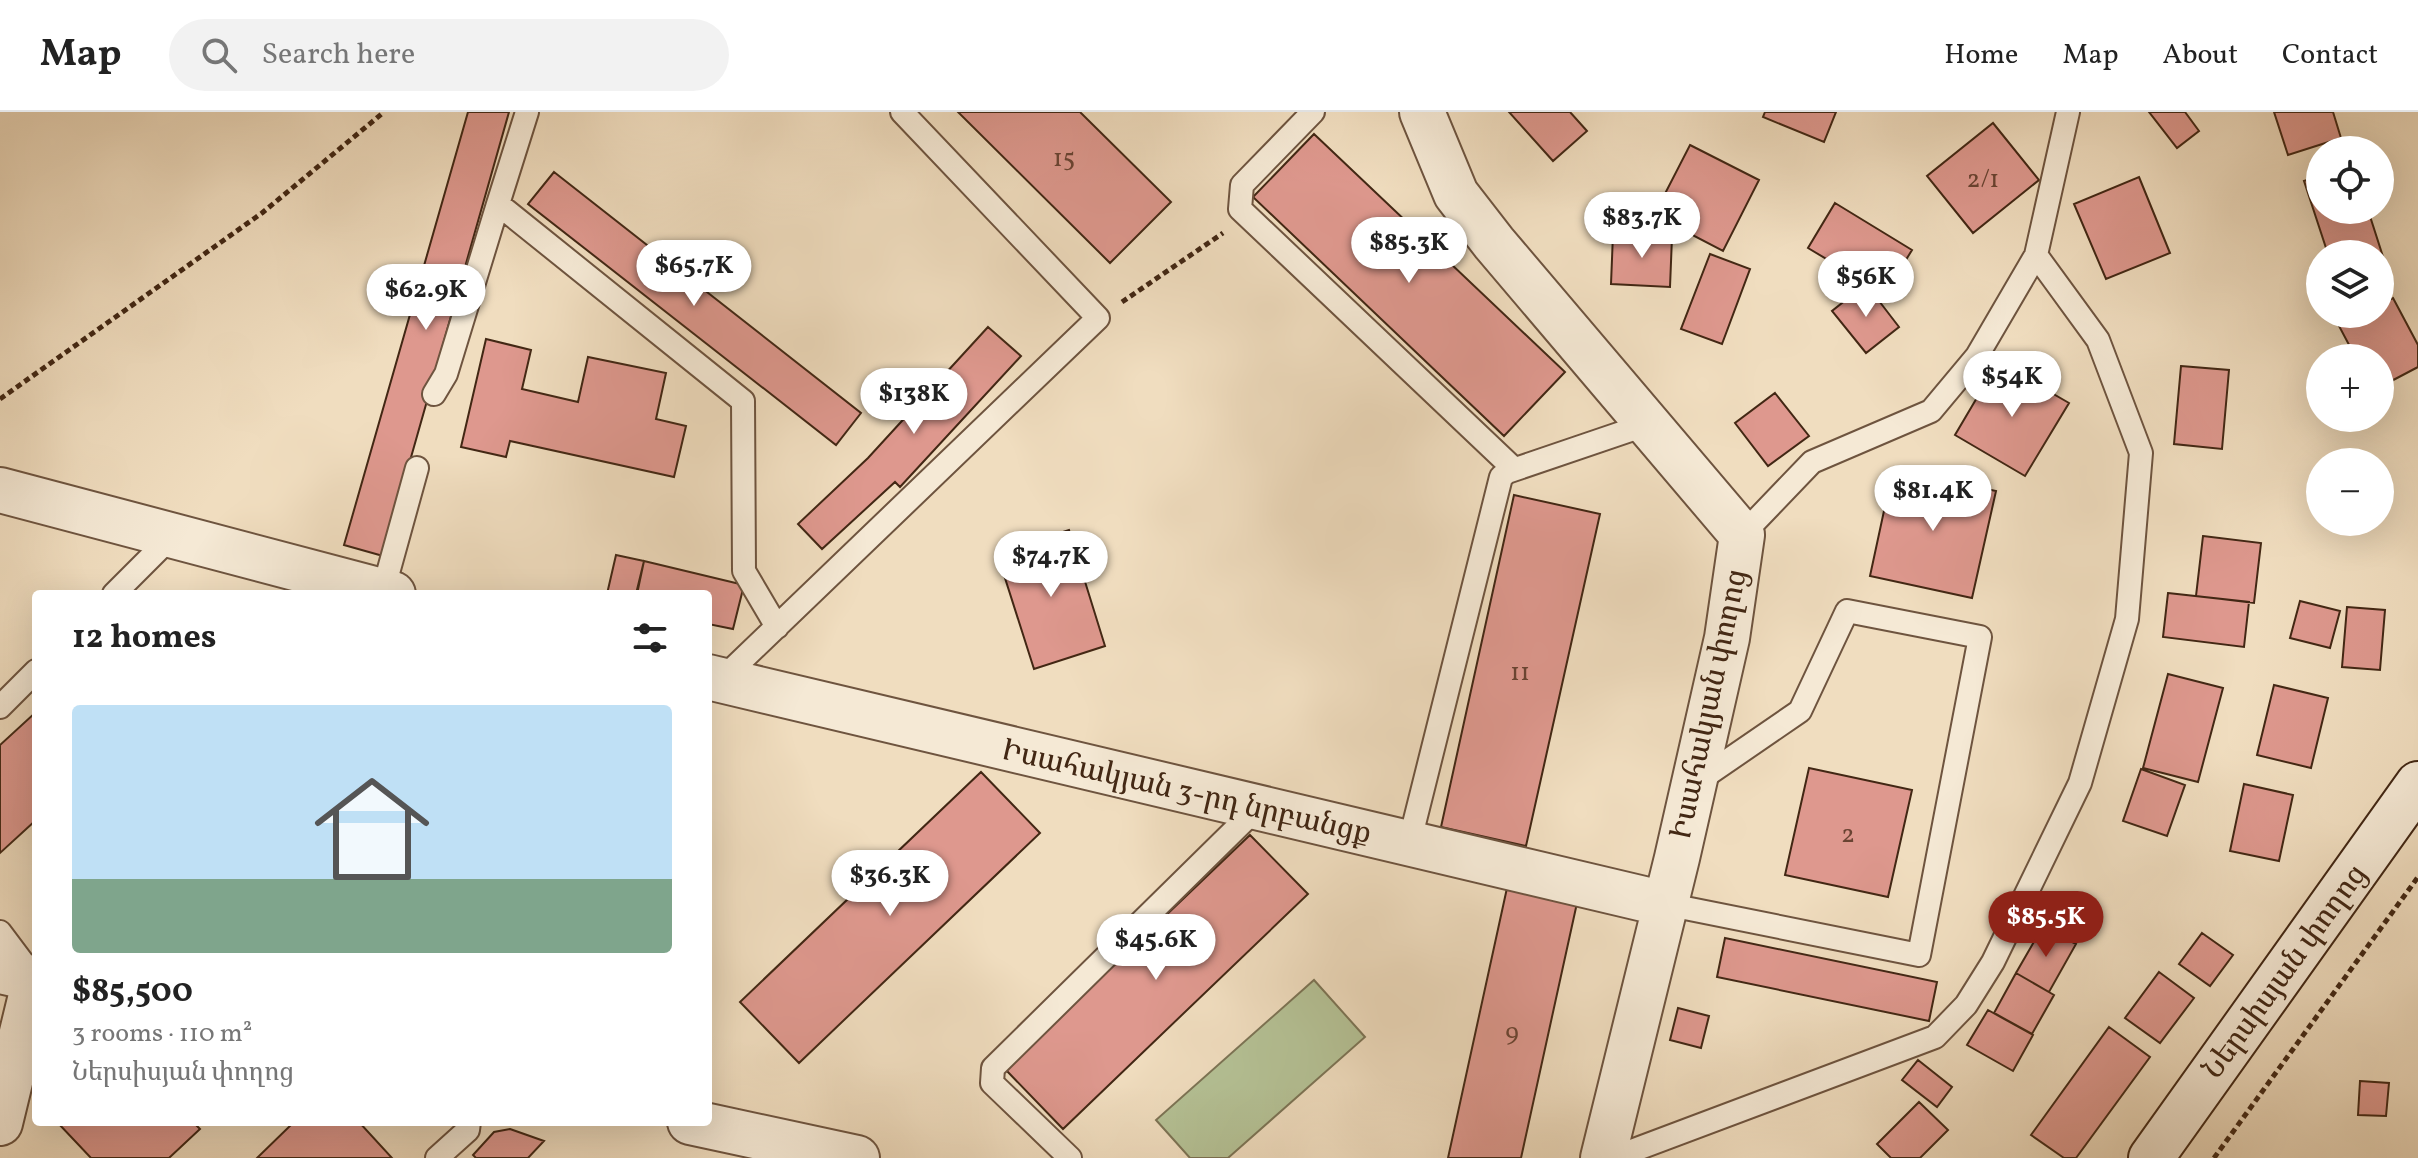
<!DOCTYPE html>
<html lang="en">
<head>
<meta charset="utf-8">
<style>
	:root { --surface:#fff; --page:#f2f2f2; --text:#222; --muted:#767676; --line:#e0e0e0; --accent:#8f2418 }
	body { margin:0; font-family:Vollkorn,"Noto Serif Armenian",serif; background:var(--page); color:var(--text); height:100vh; display:flex; flex-direction:column; font-size:30px; white-space:nowrap }
	* { box-sizing:border-box; margin:0 }
	p { font-size:26px; color:var(--muted) }
	.icon { flex:none; width:44px; height:44px; fill:none; stroke:currentColor; stroke-width:2; stroke-linecap:round; stroke-linejoin:round }
	.map { position:relative; flex:1; overflow:hidden }
	.side { position:absolute; left:32px; top:478px; width:680px; height:536px; display:flex; flex-direction:column; background:var(--surface); border-radius:8px; box-shadow:0 8px 32px #0002 }
	.side>* { flex:none }
	.tools { position:absolute; left:2306px; top:24px; display:grid; gap:16px }
	.tools a { display:grid; place-items:center; width:88px; height:88px; border-radius:50%; background:var(--surface); box-shadow:0 8px 32px #0002; font-size:40px }
	.price { position:absolute; translate:-50% -68px; padding:0 18px; border-radius:28px; background:#fff; color:#222; font-size:26px; line-height:52px; filter:drop-shadow(0 2px 4px #0008) }
	.price::after { content:''; position:absolute; left:50%; top:48px; width:24px; height:18px; margin-left:-12px; background:inherit; clip-path:polygon(0 0,100% 0,50% 100%) }
	.price.on { background:var(--accent); color:#fff }
	ul { padding:0; list-style:none }
	li { display:grid; align-content:center; gap:16px; height:424px; padding:0 40px }
	li span { display:grid; place-items:center; height:248px; border-radius:8px; color:#555 }
	li>.icon { margin-inline-start:auto }
	span .icon { width:144px; height:144px; fill:#fffc; stroke-width:1 }
	li b { font-size:34px }
	h2 { display:flex; justify-content:space-between; align-items:center; height:96px; padding:0 40px; font-size:34px }
	header { display:flex; align-items:center; gap:48px; box-sizing:border-box; height:112px; padding:0 40px; background:var(--surface); border-bottom:2px solid var(--line) }
	header strong { font-size:38px }
	nav { display:flex; gap:44px; margin-inline-start:auto; font-size:28px }
	.search { width:560px; height:72px; background:var(--page); display:flex; align-items:center; gap:20px; box-sizing:border-box; padding:0 28px; border-radius:44px; color:var(--muted); font-size:30px }
	.map>svg:first-child { display:block }
	.green { fill:#b5c296; stroke:#7c7455; stroke-width:2 }
	.building { fill:#de988e; stroke:#422714; stroke-width:2 }
	.lines { fill:none; stroke-linecap:round; stroke-linejoin:round }
	.service-casing { stroke:#6e543f; stroke-width:26 }
	.minor-casing { stroke:#6e543f; stroke-width:48 }
	.tertiary-casing { stroke:#6e543f; stroke-width:48 }
	.secondary-casing { stroke:#422714; stroke-width:48 }
	.path { stroke:#422714; stroke-width:5; stroke-dasharray:6 4; stroke-linecap:butt }
	.service { stroke:#f5e9d5; stroke-width:22 }
	.minor { stroke:#f5e9d5; stroke-width:44 }
	.tertiary { stroke:#f5e9d5; stroke-width:44 }
	.secondary { stroke:#f5e9d5; stroke-width:44 }
	.labels { text-anchor:middle; stroke-width:6; stroke-linejoin:round; paint-order:stroke }
	.number-label { font-size:26px; fill:#694332 }
	.street-label { font-size:30px; fill:#422714; stroke:#f5e9d5 }
</style>
</head>
<body>
<header>
<strong>Map</strong>
<div class="search"><svg class="icon" aria-label="search" viewBox="0 0 24 24"><circle cx="10" cy="10" r="6"/><path d="M15 15l6 6"/></svg>Search here</div>
<nav><a>Home</a><a>Map</a><a>About</a><a>Contact</a></nav>
</header>
<div class="map">
<svg width="2418" height="1046" viewBox="0 0 2418 1046">
	<rect width="100%" height="100%" fill="#f0ddbf"/>
	<filter id="stains"><feTurbulence type="fractalNoise" baseFrequency=".0025" numOctaves="4"/><feColorMatrix values="0 0 0 0 .2 0 0 0 0 .09 0 0 0 0 .02 0 0 0 .5 -.17"/></filter>
	<radialGradient id="worn" r=".72"><stop offset=".6" stop-color="#630" stop-opacity="0"/><stop offset="1" stop-color="#630" stop-opacity=".3"/></radialGradient>
	<path class="green" d="M1314 868 1365 925 1228 1046H1190L1156 1008Z"/>
	<path class="building" d="M468 0H509L383 444 344 433Z
		M958 0H1080L1171 90 1110 151Z
		M1509 0H1570L1587 19 1553 49Z
		M1765 0H1836L1824 30 1763 5Z
		M2149 0H2185L2199 19 2177 36Z
		M2274 0H2333L2341 26 2288 43Z
		M1993 11 2039 68 1973 121 1927 64Z
		M1314 22 1565 260 1504 324 1253 85Z
		M1690 33 1759 68 1723 139 1654 103Z
		M554 60 861 301 836 333 528 92Z
		M2320 64V98H2368L2386 154 2380 156V142H2328L2304 69Z
		M2139 65 2170 141 2106 167 2074 92Z
		M1835 91 1912 138 1885 182 1808 136Z
		M1613 122 1672 125 1670 175 1611 172Z
		M1710 142 1750 157 1722 232 1681 217Z
		M1866 172 1899 215 1866 241 1832 199Z
		M2393 186 2418 233V255L2380 275V246H2356L2339 214 2362 202H2380V193Z
		M988 215 1021 244 900 375 895 370 822 437 798 412 868 346Z
		M486 227 531 238 522 277 578 290 588 245 666 261 656 307 686 314 674 365 510 329 506 345 461 335Z
		M1998 250 2069 291 2025 364 1955 323Z
		M2181 254 2229 258 2222 337 2174 332Z
		M1775 281 1809 324 1768 354 1735 311Z
		M1893 357 1996 379 1972 486 1870 464Z
		M1514 383 1600 402 1526 734 1441 715Z
		M1069 418 1105 534 1034 557 997 441Z
		M2203 424 2261 431 2254 491 2196 484Z
		M616 443 644 449 636 482H607Z
		M644 449 744 473 733 517 708 512V482H637Z
		M2168 481 2249 490 2244 535 2163 525Z
		M2300 489 2340 499 2330 536 2290 526Z
		M2347 495 2385 498 2380 558 2342 555Z
		M2168 562 2223 576 2198 670 2143 656Z
		M2274 573 2328 586 2311 656 2257 643Z
		M36 600V708L0 741V633Z
		M1809 656 1912 678 1888 785 1785 763Z
		M2141 657 2185 673 2167 724 2123 709Z
		M981 660 1040 721 799 951 740 890Z
		M2244 672 2293 683 2279 749 2230 739Z
		M1250 723 1308 782 1063 1017 1005 957Z
		M1507 776 1577 791 1521 1046H1448Z
		M2043 814 2076 832 2049 880 2016 861Z
		M2202 821 2233 843 2210 874 2179 852Z
		M1725 826 1937 870 1929 909 1717 865Z
		M2159 860 2194 886 2160 931 2125 906Z
		M2016 861 2054 883 2032 922 1994 901Z
		M1678 896 1709 904 1701 936 1670 928Z
		M1988 898 2033 923 2013 959 1967 933Z
		M2109 915 2150 945 2076 1046H2064L2031 1023Z
		M1918 948 1952 975 1937 995 1902 968Z
		M2360 969 2389 971 2386 1004 2358 1003Z
		M1919 990 1948 1018 1920 1046H1891L1877 1032Z
		M57 1010H193L200 1017 169 1046H91Z
		M294 1010H359L392 1046H257Z
		M510 1017 544 1029 528 1046H476L473 1043 494 1020Z"/>
	<g class="lines">
		<g class="service-casing">
			<path id="service" d="M527 0 498 92 743 289 744 459 777 515
				M1313 0 1242 73 1240 97 1514 357
				M434 282 446 262 498 92
				M1742 423 1812 350 1931 299 1977 244 2036 143 2068 0
				M383 479 417 356
				M114 482 172 424
				M718 571 1098 206 902 0
				M0 595 36 559
				M1409 732 1501 365 1507 360 1648 312
				M1665 792 1919 843 1980 525 1847 499 1800 599 1698 669
				M0 820 33 864
				M437 1046 468 1018 469 1010
				M1070 1046 992 971 993 956 1257 696
				M1613 1046 1935 925 1966 893 1993 850 2080 671 2127 507 2141 341 2098 228 2036 143"/>
		</g>
		<g class="minor-casing">
			<path id="minor" d="M1422 0 1456 82 1494 131 1742 423 1727 526 1677 746 1603 1046
				M0 378 393 482
				M708 565 1665 792
				M0 1011 35 867"/>
		</g>
		<g class="tertiary-casing">
			<path id="tertiary" d="M0 859 36 867
				M690 1010 857 1046"/>
		</g>
		<g class="secondary-casing">
			<path id="secondary" d="M2151 1046 2418 672"/>
		</g>
		<path class="path" d="M1122 190 1223 121
			M0 287 262 101 384 0
			M2214 1046 2418 765"/>
		<use href="#service" class="service"/>
		<use href="#minor" class="minor"/>
		<use href="#tertiary" class="tertiary"/>
		<use href="#secondary" class="secondary"/>
	</g>
	<g class="labels">
		<g class="number-label">
			<text x="1064" y="54">15</text>
			<text x="1983" y="75">2/1</text>
			<text x="1520" y="568">11</text>
			<text x="1848" y="730">2</text>
			<text x="1512" y="928">9</text>
		</g>
		<g class="street-label">
			<text transform="translate(1708 592) rotate(-78)" y="10">Իսահակյան փողոց</text>
			<text transform="translate(1187 679) rotate(13)" y="10">Իսահակյան 3-րդ նրբանցք</text>
			<text transform="translate(2284 859) rotate(-54)" y="10">Ներսիսյան փողոց</text>
		</g>
	</g>
	<rect width="100%" height="100%" filter="url(#stains)"/>
	<rect width="100%" height="100%" fill="url(#worn)"/>
</svg>
<div class="tools">
<a><svg class="icon" aria-label="locate" viewBox="0 0 24 24"><circle cx="12" cy="12" r="6"/><path d="M12 2v4M12 18v4M2 12h4M18 12h4"/></svg></a>
<a><svg class="icon" aria-label="layers" viewBox="0 0 24 24"><path d="M12 4l9 5-9 5-9-5zM3 14l9 5 9-5"/></svg></a>
<a>+</a>
<a>−</a>
</div>
<b class="price" style="left:1642px;top:148px">$83.7K</b>
<b class="price" style="left:1409px;top:173px">$85.3K</b>
<b class="price" style="left:694px;top:196px">$65.7K</b>
<b class="price" style="left:1866px;top:207px">$56K</b>
<b class="price" style="left:426px;top:220px">$62.9K</b>
<b class="price" style="left:2012px;top:307px">$54K</b>
<b class="price" style="left:914px;top:324px">$138K</b>
<b class="price" style="left:1933px;top:421px">$81.4K</b>
<b class="price" style="left:1051px;top:487px">$74.7K</b>
<b class="price" style="left:890px;top:806px">$36.3K</b>
<b class="price on" style="left:2046px;top:847px">$85.5K</b>
<b class="price" style="left:1156px;top:870px">$45.6K</b>
<section class="side">
<h2>12 homes<svg class="icon" aria-label="filters" viewBox="0 0 24 24"><path d="M4 7h16M4 17h16"/><circle cx="9" cy="7" r="2"/><circle cx="15" cy="17" r="2"/></svg></h2>
<ul>
<li><span style="background:linear-gradient(#bfe0f5 70%,#7fa58c 0)"><svg class="icon" aria-label="home" viewBox="0 0 24 24"><path d="M3 11l9-7 9 7M6 9v11h12V9"/></svg></span><div><b>$85,500</b><p>3 rooms · 110 m²</p><p>Ներսիսյան փողոց</p></div></li>
</ul>
</section>
</div>
</body>
</html>
